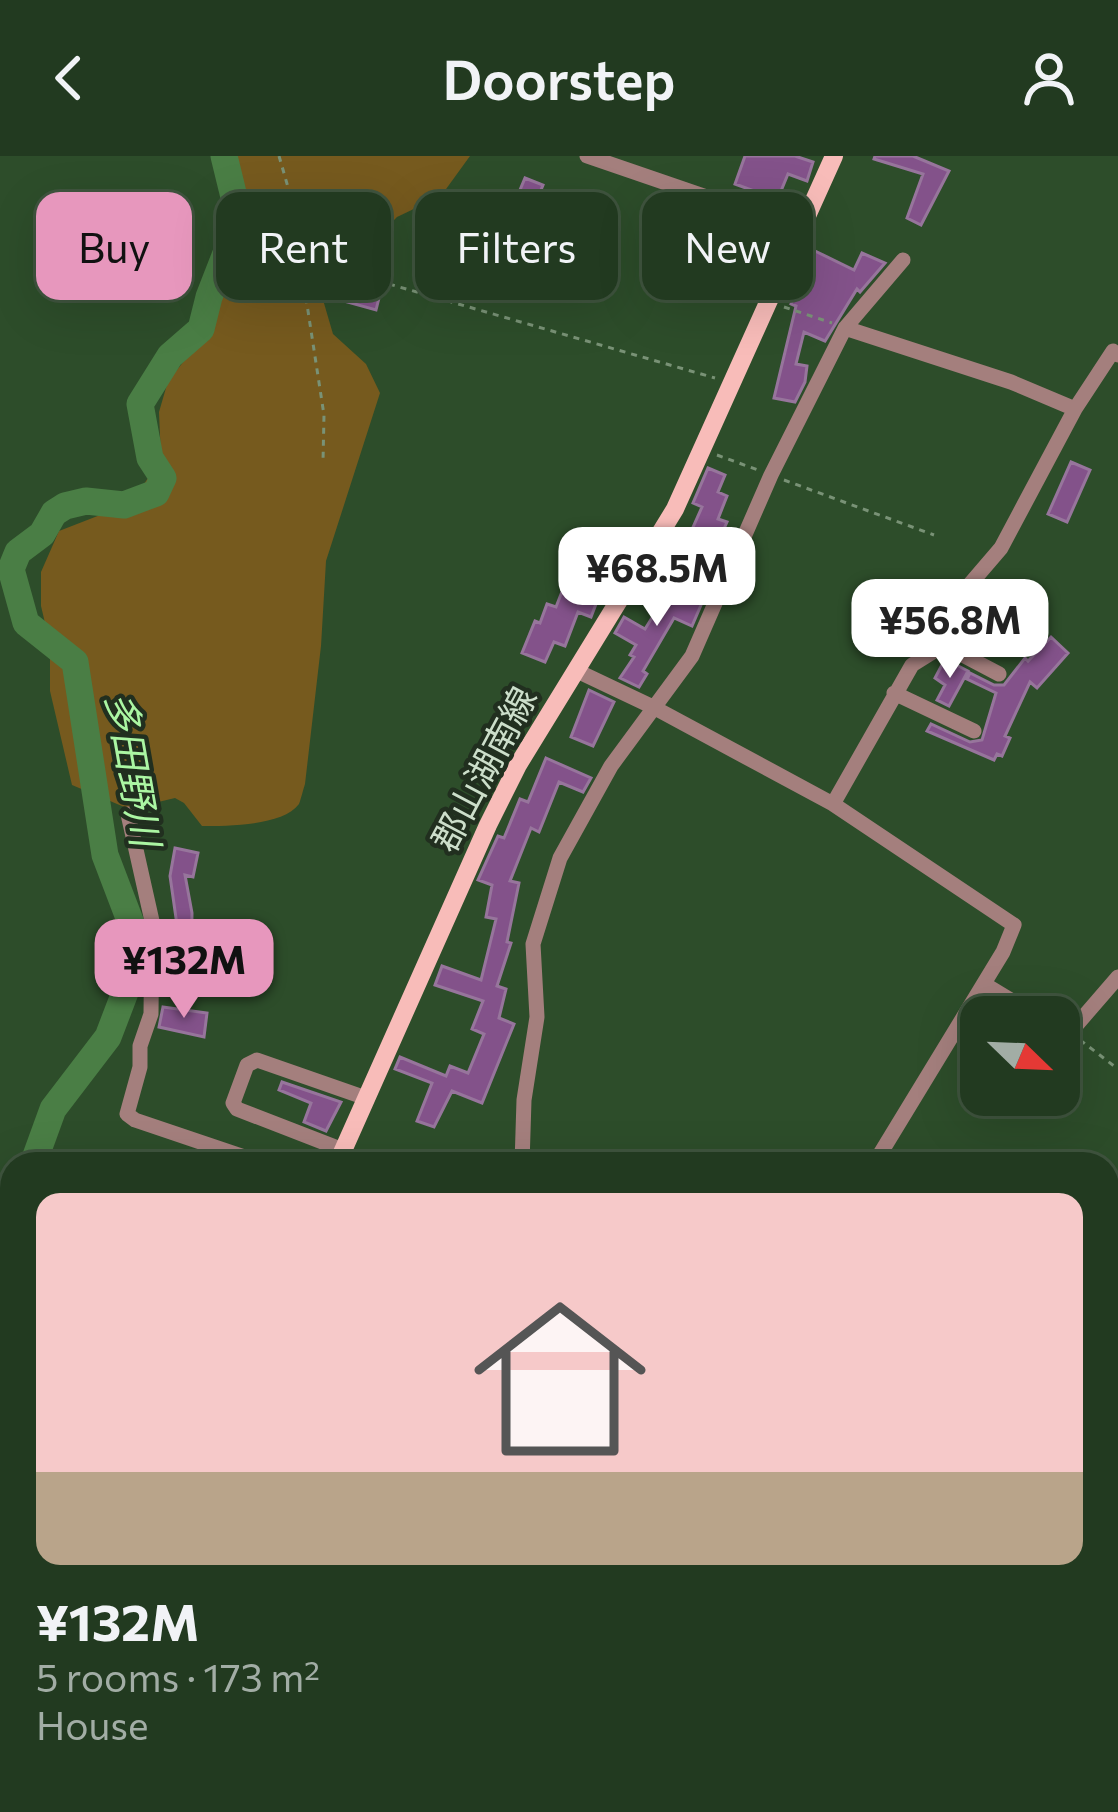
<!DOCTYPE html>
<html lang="en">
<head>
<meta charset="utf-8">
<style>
	:root { --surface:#223a20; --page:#2a4129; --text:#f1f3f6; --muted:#a2ada5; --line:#3f543e; --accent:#e797bd }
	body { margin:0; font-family:Commissioner,"Noto Sans JP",sans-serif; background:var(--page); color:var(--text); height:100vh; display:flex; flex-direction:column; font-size:45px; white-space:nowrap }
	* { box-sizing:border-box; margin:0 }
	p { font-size:39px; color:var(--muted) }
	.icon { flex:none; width:66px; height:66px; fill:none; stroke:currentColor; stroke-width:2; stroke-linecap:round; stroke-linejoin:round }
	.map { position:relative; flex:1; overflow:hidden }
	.details { position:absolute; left:0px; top:996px; width:1119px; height:660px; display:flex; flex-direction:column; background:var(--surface); border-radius:36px 36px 0 0; box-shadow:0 12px 48px #0002,0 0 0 3px var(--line) }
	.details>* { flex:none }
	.top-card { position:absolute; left:36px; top:36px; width:1047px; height:108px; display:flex; gap:24px }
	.needle { width:78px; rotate:113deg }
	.fabs { position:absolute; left:960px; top:840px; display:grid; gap:24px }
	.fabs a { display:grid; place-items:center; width:120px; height:120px; border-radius:24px; background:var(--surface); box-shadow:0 12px 48px #0002,0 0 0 3px var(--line); font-size:60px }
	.price { position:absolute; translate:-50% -102px; padding:0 27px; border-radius:24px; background:#fff; color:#222; font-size:39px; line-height:78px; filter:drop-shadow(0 3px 6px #0008) }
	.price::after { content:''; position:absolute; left:50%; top:72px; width:36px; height:27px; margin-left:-18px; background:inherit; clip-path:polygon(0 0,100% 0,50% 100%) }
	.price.selected { background:var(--accent); color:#111 }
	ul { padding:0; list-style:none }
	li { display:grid; align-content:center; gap:24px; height:636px; padding:0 36px }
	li+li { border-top:3px solid var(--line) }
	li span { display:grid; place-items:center; height:372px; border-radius:24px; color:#555 }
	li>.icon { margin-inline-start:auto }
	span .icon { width:216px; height:216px; fill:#fffc; stroke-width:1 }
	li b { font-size:51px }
	.chip { padding:0 42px; border-radius:24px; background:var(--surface); box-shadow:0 12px 48px #0002,0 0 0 3px var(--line); font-size:42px; line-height:108px }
	.chip.selected { background:var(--accent); color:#111 }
	header { display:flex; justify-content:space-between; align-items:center; height:156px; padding:0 36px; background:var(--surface); font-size:54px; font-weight:600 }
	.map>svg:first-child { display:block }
	.green { fill:#765a1e }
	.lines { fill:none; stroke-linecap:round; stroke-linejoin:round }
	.river { stroke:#4a7e45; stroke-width:27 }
	.building { fill:#83528a; stroke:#97759c; stroke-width:3 }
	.path { stroke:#799276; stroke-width:3; stroke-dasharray:6 6; stroke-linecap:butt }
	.minor { stroke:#a47f7d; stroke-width:15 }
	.major { stroke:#f8bcb9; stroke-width:18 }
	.labels { text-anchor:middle; stroke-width:9; stroke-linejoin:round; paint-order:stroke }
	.street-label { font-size:36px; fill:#ccdeca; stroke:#212f1f }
	.water-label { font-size:39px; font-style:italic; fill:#abf6a3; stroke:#212f1f }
</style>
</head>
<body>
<header><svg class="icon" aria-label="back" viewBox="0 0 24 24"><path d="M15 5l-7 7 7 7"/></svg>Doorstep<svg class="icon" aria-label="person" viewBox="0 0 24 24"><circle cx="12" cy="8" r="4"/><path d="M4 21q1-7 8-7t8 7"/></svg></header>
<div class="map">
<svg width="1118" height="1656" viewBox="0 0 1118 1656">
	<rect width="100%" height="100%" fill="#2d4d2a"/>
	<path class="green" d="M233 0H470L441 40 397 61 363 96 327 111 321 137 333 178 366 208 380 237 326 405 321 490 305 628C304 631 300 646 299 648 283 670 226 670 202 670L184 647 175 642 129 653 72 629 50 535V488L41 450V416L59 375 131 347 161 303 159 256 168 225 188 200 230 117Z
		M1118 1124V1656H800L809 1644H1107V1135Z"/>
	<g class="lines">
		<path class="river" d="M33 1008 53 953 108 881 137 805V783L105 699 75 506 26 467 11 413 18 396 42 378 54 357 65 350 86 345 124 349 156 337 163 322 150 302 140 248 170 200 201 173 209 141 230 87 234 41 224 0
			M0 1048 12 1033"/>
	</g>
	<path class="building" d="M745 0H795L813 6 807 25 788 18 774 52 762 47 765 39 735 28Z
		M875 0H913L949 15 921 69 907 62 923 18 874 3Z
		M525 22 543 29 523 77 505 70Z
		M813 94 854 114 862 97 885 107 860 136 857 133 825 185 804 176 796 208 807 210 805 226 795 246 774 242 796 150 791 148Z
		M344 125 381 134 376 154 340 144Z
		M1071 306 1090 314 1067 366 1048 358Z
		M708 312 725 319 718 336 727 340 718 363 727 366 713 398 692 389 696 380 690 378 702 351 693 347Z
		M600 376 622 384 610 417 588 409Z
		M666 428 704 442 692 470 674 462 643 515 647 518 639 531 620 522 634 501 630 499 636 489 615 477 624 461 645 473 660 449Z
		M563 433 596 448 591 461 578 456 565 490 554 486 545 506 522 497 535 465 540 467 547 448 556 451Z
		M1051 481 1068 497 1037 532 1030 526 1005 580 1010 582 1002 600 997 598 994 604 927 575 931 568 970 586 982 584 996 537 967 523 970 517 994 529H1004L1025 502 1028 505Z
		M945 503 968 515 949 550 937 544 945 529 935 522Z
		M589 534 614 546 593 590 571 581Z
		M546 602 591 622 583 636 559 626 539 676 531 672 510 725 519 727 507 786 511 787 497 830 506 833 499 862 514 868 482 947 452 935 434 971 417 965 432 927 395 913 400 901 446 920 450 910 468 917 484 878 472 873 483 845 435 829 442 810 481 824 496 763 486 761 492 729 478 724 498 680 504 682 520 643 528 646Z
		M175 692 198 697 193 721 185 719 192 757 191 825 174 826 172 776H178L170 720Z
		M163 851 207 857 204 881 159 871Z
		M282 926 341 946 326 975 304 966 311 947 279 934Z"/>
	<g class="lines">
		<path class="path" d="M279 0 290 38 324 259 323 306
			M389 128 715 222
			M784 151 832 167
			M717 299 758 314
			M784 324 934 379
			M1080 884 1118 913
			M0 1498 12 1501"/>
		<path class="minor" d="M587 0 803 74
			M845 172 1011 226 1075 253
			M944 489 938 474 941 462 1001 392 1075 253 1113 195 1118 199
			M575 514 653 551 833 648 1014 769 1003 796 874 1008
			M894 537 974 575
			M833 648 912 509 944 489 999 518
			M128 658 152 765 151 858 140 890V911L127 958 135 964 265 1008
			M984 828 1039 861
			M1059 873H1073L1118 821
			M343 994 237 953 233 947 247 909 257 904 366 942
			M522 1008 524 944 537 861 533 788 560 702 611 610 692 500 771 319 845 172 903 104
			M365 1644 385 1656
			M483 1656 490 1644"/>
		<path class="major" d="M337 1008 488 669 518 609 675 353 834 0
			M215 1644V1656"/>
	</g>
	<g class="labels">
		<g class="street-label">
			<text transform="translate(484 613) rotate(-62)" y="13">郡山湖南線</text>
		</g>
		<g class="water-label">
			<text transform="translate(133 613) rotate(80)" y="14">多田野川</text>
		</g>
	</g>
</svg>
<div class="fabs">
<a><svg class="needle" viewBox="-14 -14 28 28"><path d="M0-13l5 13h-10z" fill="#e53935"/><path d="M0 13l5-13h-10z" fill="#a2ada5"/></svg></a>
</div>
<b class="price" style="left:657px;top:473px">¥68.5M</b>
<b class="price" style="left:950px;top:525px">¥56.8M</b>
<b class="price selected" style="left:184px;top:865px">¥132M</b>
<div class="top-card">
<a class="chip selected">Buy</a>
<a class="chip">Rent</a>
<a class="chip">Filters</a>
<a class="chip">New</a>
</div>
<section class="details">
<ul>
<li><span style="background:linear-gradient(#f6c9c9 75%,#b9a48a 0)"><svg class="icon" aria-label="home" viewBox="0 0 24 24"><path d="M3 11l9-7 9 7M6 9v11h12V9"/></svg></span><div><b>¥132M</b><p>5 rooms · 173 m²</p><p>House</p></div></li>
</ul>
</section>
</div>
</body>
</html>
